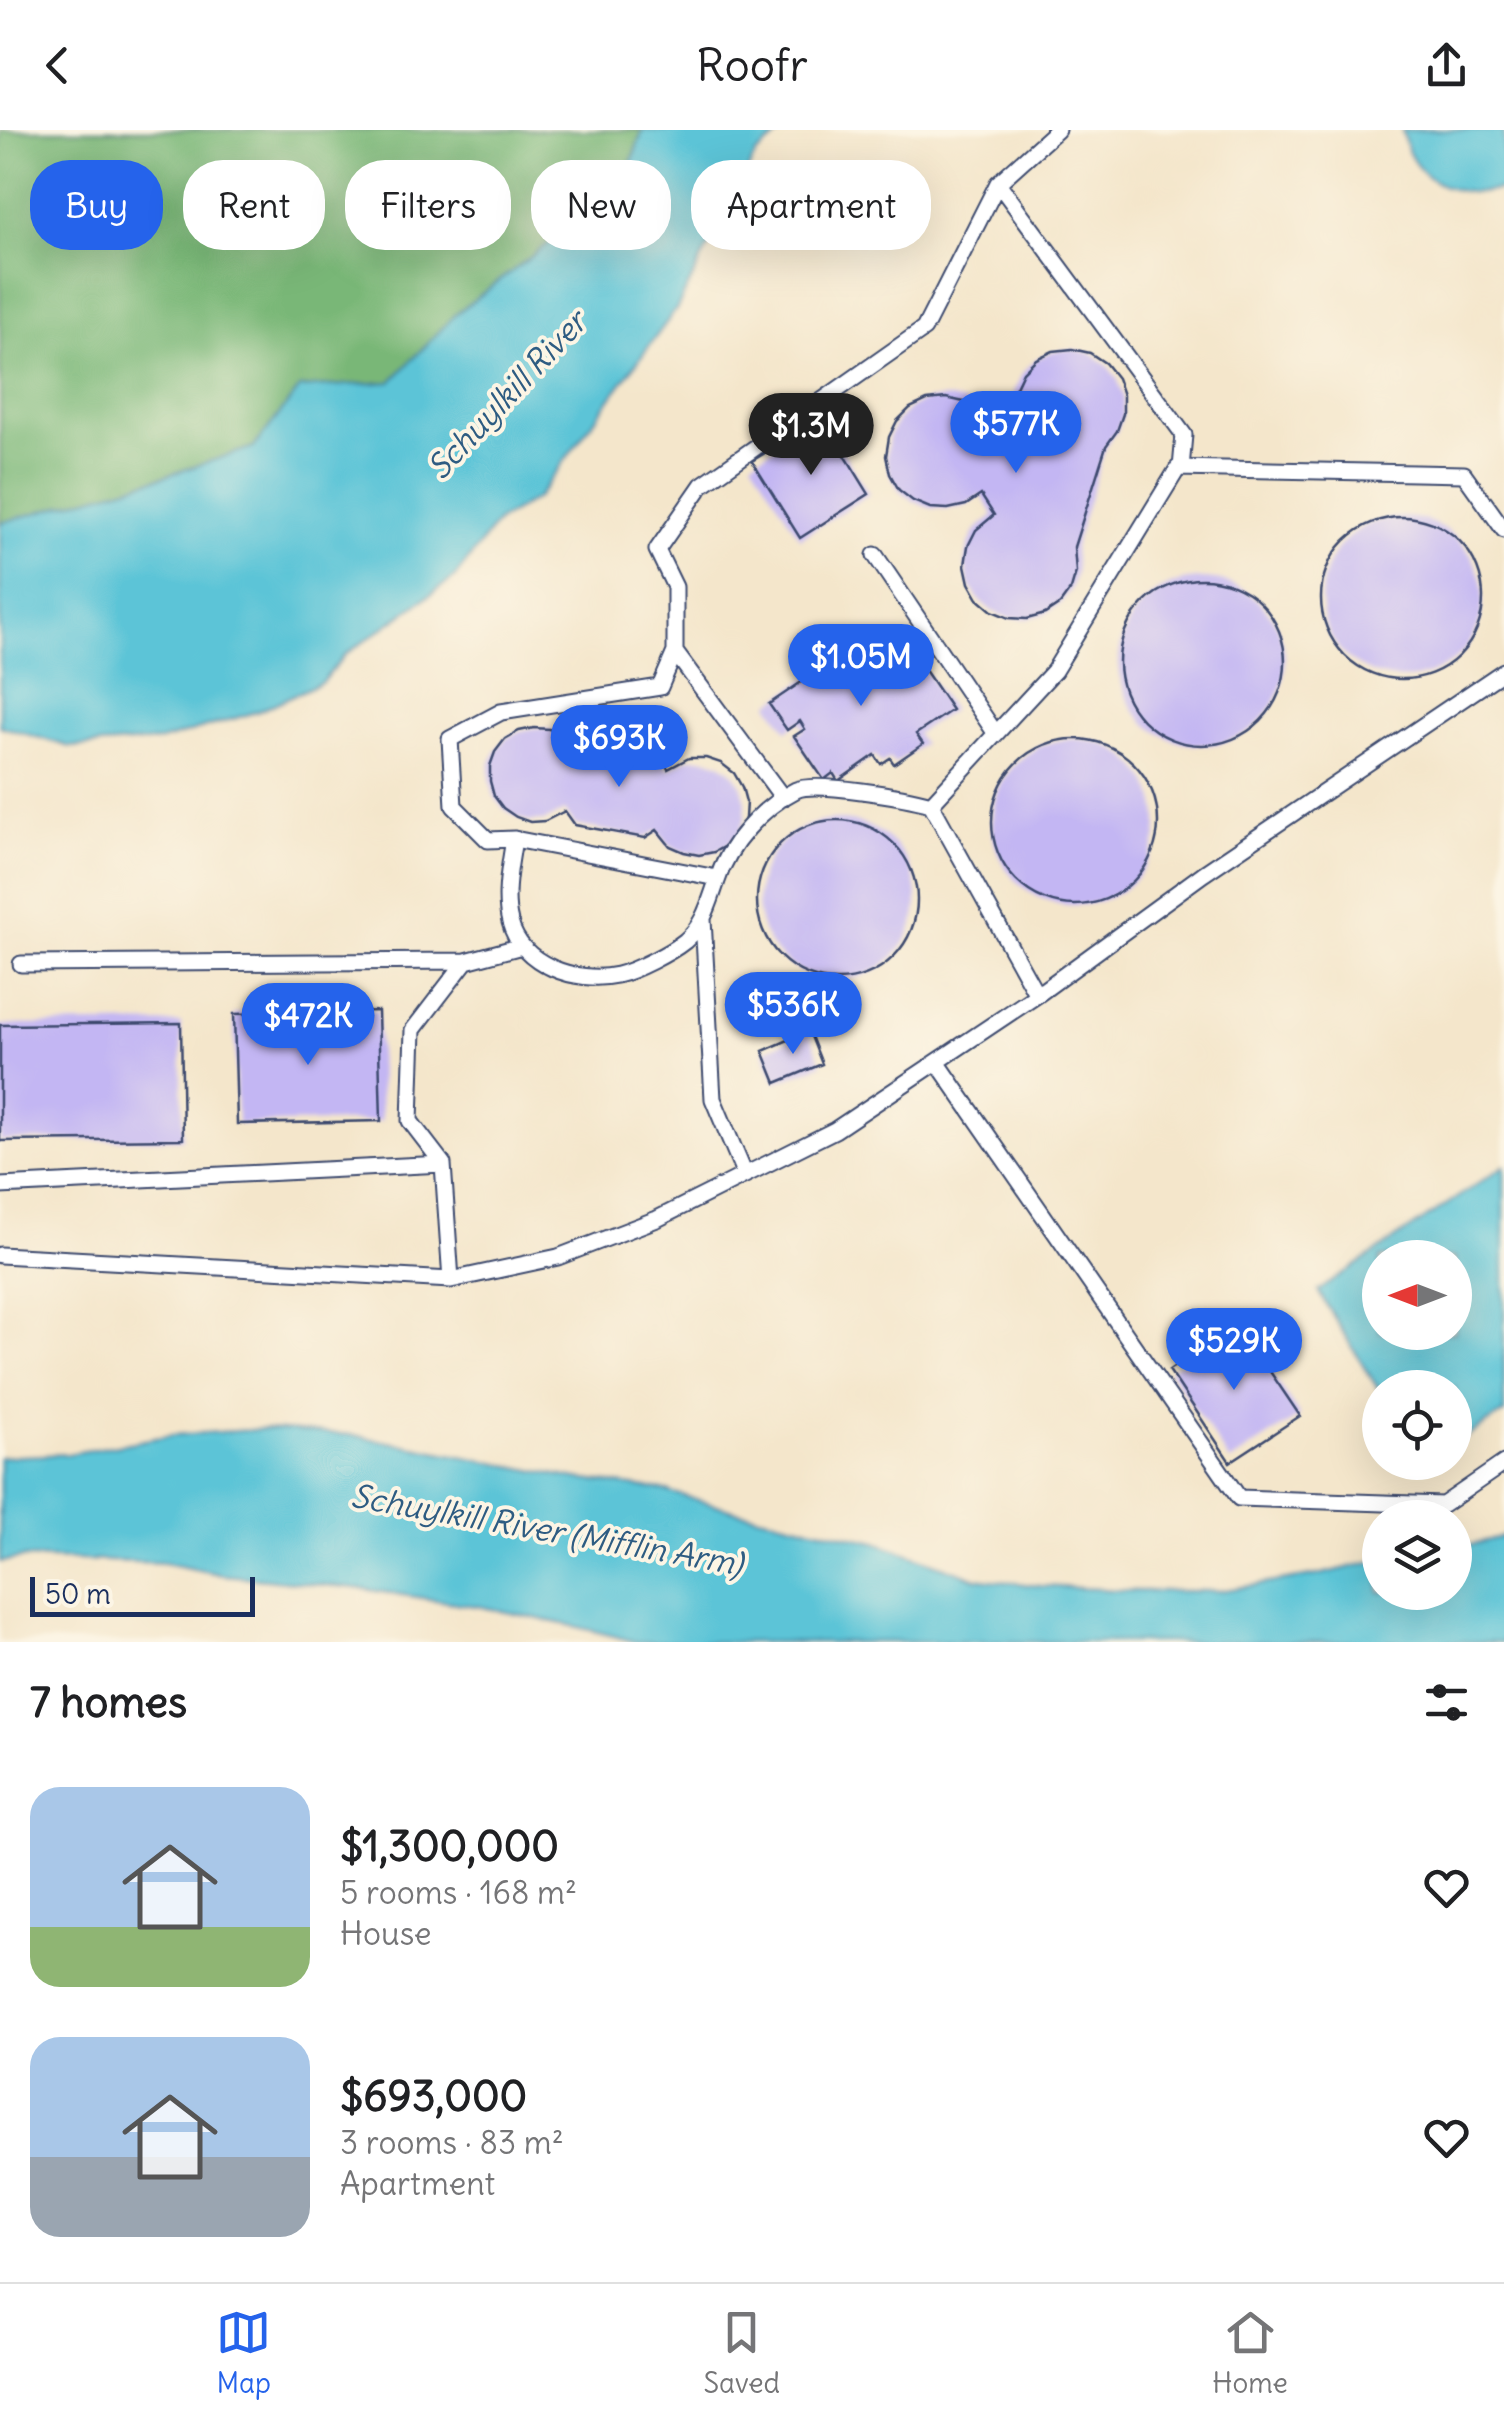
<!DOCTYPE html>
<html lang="en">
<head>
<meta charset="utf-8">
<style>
	:root { --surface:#fff; --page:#f2f2f2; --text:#202124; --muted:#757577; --line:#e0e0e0; --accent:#2563eb }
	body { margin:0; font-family:Delius,sans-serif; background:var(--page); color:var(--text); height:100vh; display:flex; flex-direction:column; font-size:38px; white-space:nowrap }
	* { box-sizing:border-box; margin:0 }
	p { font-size:32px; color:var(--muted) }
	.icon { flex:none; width:55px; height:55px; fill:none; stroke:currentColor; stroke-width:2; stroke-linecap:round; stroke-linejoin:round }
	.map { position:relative; height:1512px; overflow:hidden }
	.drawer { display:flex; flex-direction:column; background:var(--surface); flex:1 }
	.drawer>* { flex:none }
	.guide { position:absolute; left:30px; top:30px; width:1000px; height:90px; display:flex; gap:20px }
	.needle { width:65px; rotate:270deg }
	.buttons { position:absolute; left:1362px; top:1110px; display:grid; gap:20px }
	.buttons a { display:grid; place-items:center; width:110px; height:110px; border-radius:50%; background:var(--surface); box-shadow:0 10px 40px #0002; font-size:50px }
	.scale { position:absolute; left:30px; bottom:25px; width:225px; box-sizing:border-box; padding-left:10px; border:5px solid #1b2f5e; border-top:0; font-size:28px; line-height:35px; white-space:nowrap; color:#1b2f5e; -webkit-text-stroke:8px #fcf5e5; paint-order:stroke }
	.price { position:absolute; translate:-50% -85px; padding:0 22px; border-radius:35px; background:var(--accent); color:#fff; font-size:32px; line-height:65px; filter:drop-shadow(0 2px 5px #0008) }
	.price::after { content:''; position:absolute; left:50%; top:60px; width:30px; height:22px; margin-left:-15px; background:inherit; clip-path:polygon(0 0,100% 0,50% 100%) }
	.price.current { background:#222; color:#fff }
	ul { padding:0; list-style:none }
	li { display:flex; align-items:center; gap:30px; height:250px; padding:0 30px }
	li span { display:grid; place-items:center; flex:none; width:280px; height:200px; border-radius:30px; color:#555 }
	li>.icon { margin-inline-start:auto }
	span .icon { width:120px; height:120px; fill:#fffc; stroke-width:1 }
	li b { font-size:42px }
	h2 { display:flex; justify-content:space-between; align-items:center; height:120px; padding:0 30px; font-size:42px }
	.chip { padding:0 35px; border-radius:40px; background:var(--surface); box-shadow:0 10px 40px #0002; font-size:35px; line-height:90px }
	.chip.current { background:var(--accent); color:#fff }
	header { display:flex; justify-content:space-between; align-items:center; height:130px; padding:0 30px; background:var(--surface); font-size:45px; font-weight:600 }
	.dock { display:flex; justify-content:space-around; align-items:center; height:140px; border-top:2px solid var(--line); background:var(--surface); font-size:28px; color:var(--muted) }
	.dock a { display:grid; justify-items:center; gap:5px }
	.dock .current { color:var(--accent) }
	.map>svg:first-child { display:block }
	.forest { fill:#79b777; stroke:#4a736a; stroke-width:2.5 }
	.water { fill:#5bc4d7; stroke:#3b7a9a; stroke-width:2.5; fill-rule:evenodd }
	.building { fill:#c3b6f3 }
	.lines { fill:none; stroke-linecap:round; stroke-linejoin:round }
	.lane-casing { stroke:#3c4a6e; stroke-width:19 }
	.lane { stroke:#fff; stroke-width:15 }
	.labels { text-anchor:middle; stroke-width:8; stroke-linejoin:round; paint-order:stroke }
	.water-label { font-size:32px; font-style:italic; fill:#2e5c82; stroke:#fcf5e5 }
</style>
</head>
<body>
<header><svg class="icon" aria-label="back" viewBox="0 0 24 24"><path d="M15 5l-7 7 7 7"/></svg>Roofr<svg class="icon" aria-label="share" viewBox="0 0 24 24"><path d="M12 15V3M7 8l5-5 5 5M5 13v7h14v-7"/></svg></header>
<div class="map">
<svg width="1504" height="1512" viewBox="0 0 1504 1512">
	<rect width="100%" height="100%" fill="#fcf5e5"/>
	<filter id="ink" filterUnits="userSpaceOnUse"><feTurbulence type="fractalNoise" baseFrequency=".01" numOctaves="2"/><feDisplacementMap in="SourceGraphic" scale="20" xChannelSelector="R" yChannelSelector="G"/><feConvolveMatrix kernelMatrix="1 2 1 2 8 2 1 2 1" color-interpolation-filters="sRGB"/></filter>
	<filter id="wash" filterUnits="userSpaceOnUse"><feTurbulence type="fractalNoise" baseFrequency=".0048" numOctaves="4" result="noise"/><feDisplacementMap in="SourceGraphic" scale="40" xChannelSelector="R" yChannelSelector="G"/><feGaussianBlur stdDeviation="2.25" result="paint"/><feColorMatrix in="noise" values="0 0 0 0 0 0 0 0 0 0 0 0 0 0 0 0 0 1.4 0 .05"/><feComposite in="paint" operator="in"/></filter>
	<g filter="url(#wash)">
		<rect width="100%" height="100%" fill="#f4e6cb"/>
		<path class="forest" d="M0 0H643L613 84 548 114 457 183 391 252 300 258 254 317 163 347 6 393H0Z"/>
		<path class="water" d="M643 0H786L756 24 677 178 537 368 498 391 455 447 345 525 322 552 259 581 161 611 70 617 0 596V393L163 347 254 317 300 258 391 252 457 183 548 114 613 84Z
			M1402 0H1504V58C1468 69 1427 59 1409 23 1406 16 1404 7 1402 0Z
			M1504 1036V1283L1455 1314V1258H1380V1262L1318 1161ZM1380 1128H1455V1202H1380Z
			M268 1299 353 1305 578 1349 663 1360 737 1381 876 1412 975 1448 1041 1456 1137 1461H1219L1318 1445 1380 1430V1462H1455V1419L1504 1406V1512H637L578 1497 482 1477 356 1458 224 1445 164 1433 24 1428 0 1432V1327L68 1324 172 1305Z"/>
		<g id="blocks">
			<path class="building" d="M1072 219 1090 223 1105 233 1117 248 1123 265V284L1117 301 1106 316 1074 417 1076 442 1071 459 1060 474 1045 484 1027 489 1009 488 992 481 978 469 969 453 965 435 968 416 976 400 994 385 981 365 966 375 948 379 930 378 913 371 899 360 890 344 886 326 889 307 897 291 910 278 927 270 946 268 964 272 980 282 994 303 1016 295 1012 277 1015 259 1023 242 1036 229 1053 221Z
				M822 288 869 364 800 408 752 331Z
				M1321 468a81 81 0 1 1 162 0a81 81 0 1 1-162 0Z
				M1119 532a83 83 0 1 1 166 0a83 83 0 1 1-166 0Z
				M848 505 871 540 908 515 952 580 916 604 923 614 894 634 890 628 881 634 875 625 838 651 833 643 824 650 794 606 805 599 800 591 787 600 769 574 831 532 824 522Z
				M534 598 549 599 564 606 575 617 589 611 660 623 668 639 689 628H706L721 633 734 643 742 657 746 672 745 688 739 703 728 714 714 722 699 725 684 722 670 716 657 700 645 708 575 695 565 681 545 691 530 692 516 687 503 678 494 666 490 651V636L495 622 505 609 519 601Z
				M992 692a83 83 0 1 1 166 0a83 83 0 1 1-166 0Z
				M757 770a80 80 0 1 1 160 0a80 80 0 1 1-160 0Z
				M378 881 381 991 237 994 234 884Z
				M181 893 183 1009 0 1011V895Z
				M809 901 822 934 776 953 763 921Z
				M1238 1194 1300 1286 1230 1332 1169 1240Z"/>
		</g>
	</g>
	<g filter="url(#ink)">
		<use href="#blocks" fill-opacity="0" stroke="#3c4a6e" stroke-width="2.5"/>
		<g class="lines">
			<g class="lane-casing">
				<path id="lane" d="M998 53 1184 305 1181 338
					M875 425 996 604
					M675 522 783 668
					M514 709C510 735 503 766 510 792 521 835 576 854 617 845 635 841 670 823 685 811 704 795 709 773 717 751 728 715 762 677 796 660 815 651 907 667 931 674
					M717 748 514 709 488 710 454 676 450 609 501 582 660 557 675 522V457L657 420 702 355 924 199 998 53 1057 0
					M703 789 713 969 745 1045
					M21 834 466 831
					M1037 865 931 674 1054 541 1178 338 1464 344 1504 400
					M937 932 1239 1368 1443 1375 1504 1333
					M0 1056 443 1034
					M0 1125 451 1150 558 1127 657 1089 835 1000 1037 865 1203 744 1504 541
					M451 1150 443 1034 410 991 413 900 466 831 522 816"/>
			</g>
			<use href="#lane" class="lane"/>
		</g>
	</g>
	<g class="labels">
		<g class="water-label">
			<text transform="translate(507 265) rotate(-47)" y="11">Schuylkill River</text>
			<text transform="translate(547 1400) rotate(10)" y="11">Schuylkill River (Mifflin Arm)</text>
		</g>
	</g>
</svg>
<div class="buttons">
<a><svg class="needle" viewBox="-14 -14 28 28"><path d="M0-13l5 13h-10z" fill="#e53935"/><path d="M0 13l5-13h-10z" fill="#757577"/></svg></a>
<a><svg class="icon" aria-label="locate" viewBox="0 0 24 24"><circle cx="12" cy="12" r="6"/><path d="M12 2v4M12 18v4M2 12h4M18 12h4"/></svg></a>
<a><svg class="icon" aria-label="layers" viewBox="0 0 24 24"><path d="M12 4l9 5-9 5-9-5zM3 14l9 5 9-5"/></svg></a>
</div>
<div class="scale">50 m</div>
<b class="price" style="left:1016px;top:346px">$577K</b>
<b class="price current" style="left:811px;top:348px">$1.3M</b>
<b class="price" style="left:861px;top:579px">$1.05M</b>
<b class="price" style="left:619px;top:660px">$693K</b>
<b class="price" style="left:793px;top:927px">$536K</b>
<b class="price" style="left:308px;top:938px">$472K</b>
<b class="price" style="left:1234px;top:1263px">$529K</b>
<div class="guide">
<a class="chip current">Buy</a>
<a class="chip">Rent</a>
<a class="chip">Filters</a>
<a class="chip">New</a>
<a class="chip">Apartment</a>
</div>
</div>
<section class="drawer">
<h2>7 homes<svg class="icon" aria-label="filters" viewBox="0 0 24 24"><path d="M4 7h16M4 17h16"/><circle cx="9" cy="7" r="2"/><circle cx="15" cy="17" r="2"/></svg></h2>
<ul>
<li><span style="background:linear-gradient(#a9c7e8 70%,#8fb573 0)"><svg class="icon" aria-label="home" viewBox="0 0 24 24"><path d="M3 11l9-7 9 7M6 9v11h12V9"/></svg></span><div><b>$1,300,000</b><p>5 rooms · 168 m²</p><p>House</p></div><svg class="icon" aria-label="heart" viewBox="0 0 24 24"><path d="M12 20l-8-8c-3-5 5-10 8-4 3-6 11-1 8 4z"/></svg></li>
<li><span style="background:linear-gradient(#a9c7e8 60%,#9aa5b1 0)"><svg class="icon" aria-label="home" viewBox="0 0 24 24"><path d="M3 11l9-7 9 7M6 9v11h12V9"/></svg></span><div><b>$693,000</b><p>3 rooms · 83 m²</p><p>Apartment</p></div><svg class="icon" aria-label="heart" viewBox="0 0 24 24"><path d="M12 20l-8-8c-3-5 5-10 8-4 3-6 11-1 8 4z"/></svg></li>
</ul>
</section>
<nav class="dock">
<a class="current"><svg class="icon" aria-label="map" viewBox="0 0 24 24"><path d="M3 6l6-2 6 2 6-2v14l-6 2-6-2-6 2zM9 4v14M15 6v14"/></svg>Map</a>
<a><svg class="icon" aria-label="saved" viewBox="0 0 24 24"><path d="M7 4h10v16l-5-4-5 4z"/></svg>Saved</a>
<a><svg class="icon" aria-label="home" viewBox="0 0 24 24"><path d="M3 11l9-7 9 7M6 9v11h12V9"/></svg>Home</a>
</nav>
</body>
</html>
